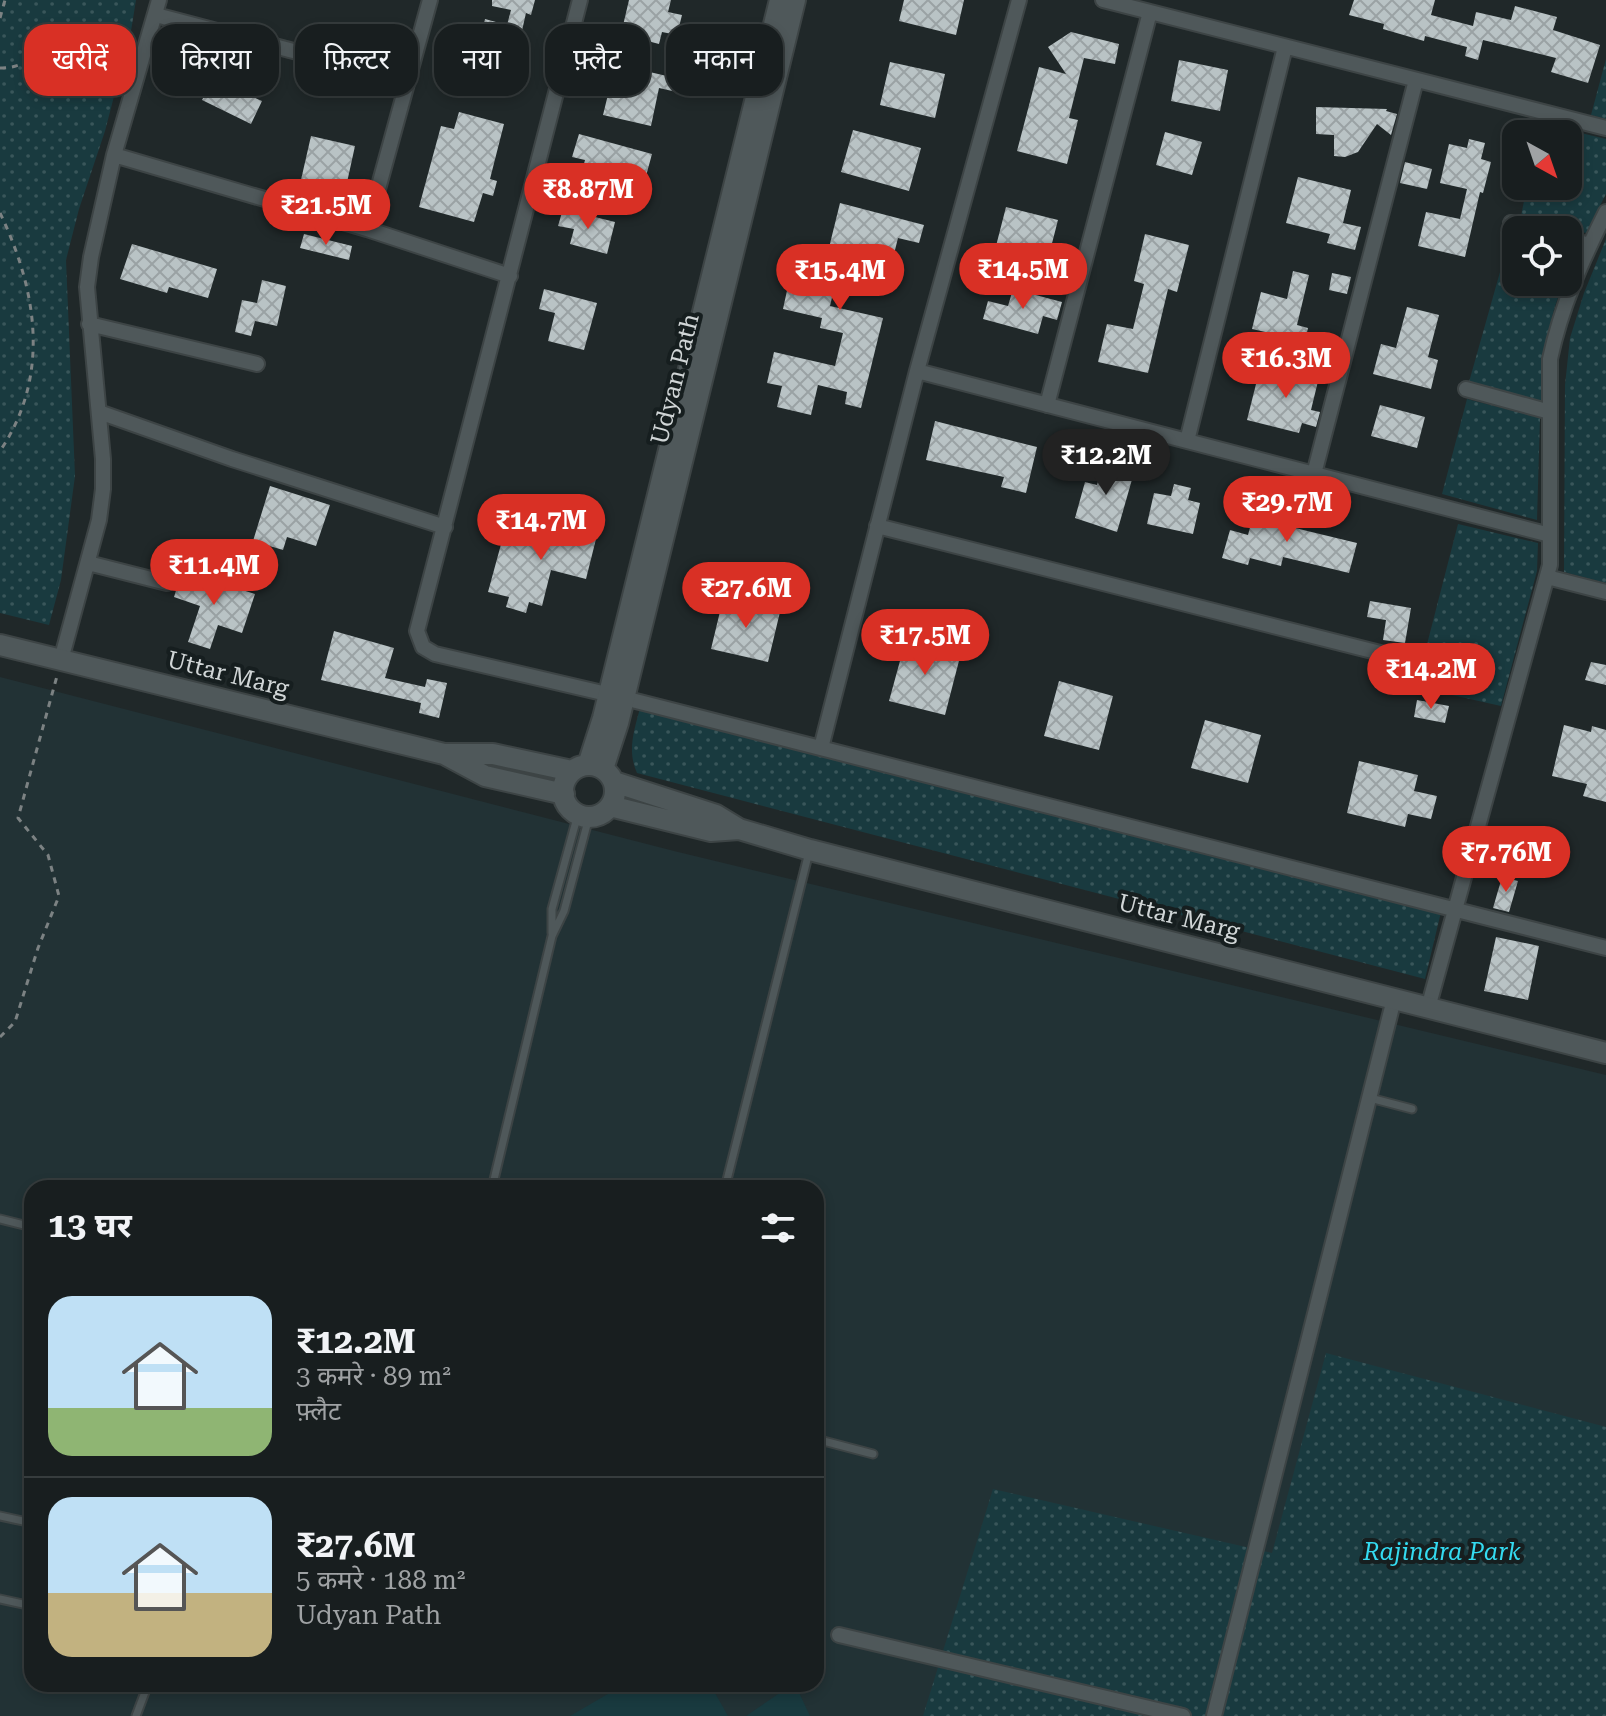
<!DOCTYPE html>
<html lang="hi">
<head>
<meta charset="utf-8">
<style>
	:root { --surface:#181e1f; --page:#212728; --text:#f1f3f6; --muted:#9fa2a4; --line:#363c3d; --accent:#d93025 }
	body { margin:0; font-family:"Roboto Serif","Noto Sans Devanagari",serif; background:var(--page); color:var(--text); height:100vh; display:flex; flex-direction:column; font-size:30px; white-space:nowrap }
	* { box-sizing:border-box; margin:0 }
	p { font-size:26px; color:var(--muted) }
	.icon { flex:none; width:44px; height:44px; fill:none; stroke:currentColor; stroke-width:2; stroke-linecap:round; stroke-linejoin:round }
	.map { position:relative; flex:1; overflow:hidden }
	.details { position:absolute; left:24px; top:1180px; width:800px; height:512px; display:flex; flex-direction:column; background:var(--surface); border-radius:24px; box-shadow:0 4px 12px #0003,0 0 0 2px var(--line) }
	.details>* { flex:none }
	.top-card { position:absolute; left:24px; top:24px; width:800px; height:72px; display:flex; gap:16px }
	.needle { width:52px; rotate:140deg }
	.tools { position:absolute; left:1502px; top:120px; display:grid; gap:16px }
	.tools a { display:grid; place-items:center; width:80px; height:80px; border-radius:16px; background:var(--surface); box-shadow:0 4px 12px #0003,0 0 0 2px var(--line); font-size:40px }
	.price { position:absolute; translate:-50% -68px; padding:0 18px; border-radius:28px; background:var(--accent); color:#fff; font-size:26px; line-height:52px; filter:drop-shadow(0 2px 4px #0008) }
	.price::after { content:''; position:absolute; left:50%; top:48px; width:24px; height:18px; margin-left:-12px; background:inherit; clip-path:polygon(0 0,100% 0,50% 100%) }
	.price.on { background:#222; color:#fff }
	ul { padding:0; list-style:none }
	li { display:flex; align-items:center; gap:24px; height:200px; padding:0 24px }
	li+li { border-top:2px solid var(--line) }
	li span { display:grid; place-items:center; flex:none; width:224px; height:160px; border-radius:24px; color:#555 }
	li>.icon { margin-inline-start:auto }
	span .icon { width:96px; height:96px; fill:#fffc; stroke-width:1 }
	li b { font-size:34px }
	h2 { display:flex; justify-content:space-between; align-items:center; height:96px; padding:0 24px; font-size:34px }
	.pill { padding:0 28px; border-radius:24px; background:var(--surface); box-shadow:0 4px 12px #0003,0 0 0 2px var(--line); font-size:28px; line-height:72px }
	.pill.on { background:var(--accent); color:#fff }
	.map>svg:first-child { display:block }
	.built { fill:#223235; fill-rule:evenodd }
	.green { fill:#193a3f }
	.park { fill:url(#park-dots) }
	.building { fill:url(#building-cross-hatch) }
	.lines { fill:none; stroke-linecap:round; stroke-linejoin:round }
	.service-casing { stroke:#3d4445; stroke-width:11 }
	.minor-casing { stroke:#3d4445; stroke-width:18 }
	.secondary-casing { stroke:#3d4445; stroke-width:24 }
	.path { stroke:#7c8283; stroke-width:3; stroke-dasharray:6 6; stroke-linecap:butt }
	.service { stroke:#4f585a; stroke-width:7 }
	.minor { stroke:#4f585a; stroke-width:14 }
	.secondary { stroke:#4f585a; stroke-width:20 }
	.labels { text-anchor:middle; stroke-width:8; stroke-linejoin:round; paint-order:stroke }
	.street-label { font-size:24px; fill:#d0d5d6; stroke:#161e1f }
	.park-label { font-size:24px; font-style:italic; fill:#34dbf1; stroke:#161e1f }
</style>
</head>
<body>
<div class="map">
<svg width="1606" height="1716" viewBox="0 0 1606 1716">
	<defs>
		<pattern id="park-dots" width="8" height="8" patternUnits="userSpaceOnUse" patternTransform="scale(2)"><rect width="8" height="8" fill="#193a3f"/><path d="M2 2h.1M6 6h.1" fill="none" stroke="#39565a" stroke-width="1.8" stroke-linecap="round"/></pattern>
		<pattern id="building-cross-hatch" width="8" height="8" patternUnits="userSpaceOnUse" patternTransform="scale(2)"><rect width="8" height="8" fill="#b9c3c5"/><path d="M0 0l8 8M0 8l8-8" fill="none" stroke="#9aa2a4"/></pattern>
	</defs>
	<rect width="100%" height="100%" fill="#202829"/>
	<path class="built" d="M0 677 674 851 1606 1075V1716H0ZM32 1188H816V1684H32Z"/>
	<path class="green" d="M625 1684H710L728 1716H570Z
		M793 1684H795L810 1716H746Z"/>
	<path class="park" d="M0 0H136L131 31 105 131 79 209 66 260 75 476 61 580 49 625 0 613Z
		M1606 59V119L1591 115Z
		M1539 123 1606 139V194L1586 233 1521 216 1527 186H1568V134H1537Z
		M1511 233 1516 235V282H1564C1547 322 1542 360 1543 403L1469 382Z
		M1606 239V583L1564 572 1565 385 1570 338 1584 293Z
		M1467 399 1540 418 1537 520 1442 494Z
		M1458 524 1538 543 1537 571 1501 706 1416 687Z
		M640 708 1441 912 1425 979 637 773C627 751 634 731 640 708Z
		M1326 1353 1606 1427V1716H923L993 1489 1272 1553Z"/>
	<path class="building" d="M492 0H535L531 15 526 13 511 79 482 72 484 64 475 62 485 19 507 25 511 10 492 6Z
		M629 0H671L668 12 682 15 677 35 662 32 659 44 621 34Z
		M904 0H964L956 35 899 21Z
		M1354 0H1435L1431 15 1473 26 1476 12 1511 20 1515 6 1557 17 1553 30 1600 45 1588 83 1551 72 1556 58 1483 40 1478 60 1465 56 1467 47 1425 36 1424 41 1383 29 1384 24 1349 15Z
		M1071 32 1119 44 1115 64 1084 58 1069 118 1078 120 1067 164 1017 151 1039 67 1066 74 1048 47Z
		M1179 60 1228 70 1220 111 1171 101Z
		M240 62 257 70 246 94 262 101 251 124 202 100 212 81 228 88Z
		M890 62 945 74 935 118 880 105Z
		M641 70 684 80 681 93 659 88 651 126 603 115 613 74 639 80Z
		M1316 107 1387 109 1386 111 1397 114 1391 135 1377 124 1358 152 1345 157 1334 156V135L1316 134Z
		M459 112 504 124 490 179 497 181 493 196 483 193 474 222 419 207 441 126 454 129Z
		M853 130 921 148 909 191 841 172Z
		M1165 132 1202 142 1192 175 1156 165Z
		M579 134 652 154 640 198 579 182 585 160 572 157Z
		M311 136 355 146 346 187 333 184 330 200 298 193Z
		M1469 139 1485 143 1481 159 1491 162 1483 193 1480 192 1465 257 1418 246 1426 212 1460 219 1467 189 1440 183 1449 144 1467 148Z
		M1405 162 1432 169 1427 189 1400 183Z
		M1298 177 1351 190 1343 223 1361 227 1355 250 1327 243 1330 234 1286 223Z
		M840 203 924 225 919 243 898 238 891 266 842 255 830 306 883 318 861 408 845 404 847 392 818 385 811 415 777 407 782 386 767 383 774 352 835 366 843 333 820 328 822 318 783 309 788 286 808 291 813 270 823 272Z
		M1006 207 1058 220 1048 259 996 246Z
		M563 209 615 222 607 254 570 244 574 229 558 226Z
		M304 234 352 246 349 260 300 248Z
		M1145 234 1189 245 1177 292 1168 289 1148 373 1098 362 1107 324 1133 329 1144 284 1134 281Z
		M132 244 217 269 208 298 169 287 167 293 120 279Z
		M1293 271 1309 275 1297 325 1308 328 1305 341 1252 329 1261 292 1287 299Z
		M1332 273 1351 277 1347 294 1329 290Z
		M262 280 286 286 277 326 255 321 251 336 235 332 242 300 257 303Z
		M544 289 597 303 584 350 548 341 555 313 539 309Z
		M1013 289 1062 302 1057 320 1043 316 1038 334 983 319 988 301 1008 306Z
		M1407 307 1439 315 1428 357 1438 360 1431 389 1373 374 1381 344 1396 348Z
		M1279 363 1320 373 1311 410 1320 412 1316 427 1302 423 1299 433 1247 420 1257 380 1273 384Z
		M1380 405 1425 417 1417 448 1371 436Z
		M935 421 1037 447 1026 493 1001 487 1004 477 926 460Z
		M1104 460 1135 469 1117 532 1075 518 1085 482 1097 485Z
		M1174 484 1191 488 1188 500 1200 503 1193 534 1147 524 1154 493 1171 496Z
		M270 486 330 505 316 546 287 537 283 550 253 541Z
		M1255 508 1294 518 1291 527 1357 543 1349 573 1283 557 1281 566 1250 558 1248 565 1222 558 1230 530 1248 535Z
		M544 517 598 531 586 579 551 570 542 606 529 602 526 613 506 607 509 597 488 592 503 537 536 546Z
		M182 571 255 594 242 633 218 625 210 649 188 642 200 606 174 597Z
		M723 599 780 612 768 662 711 649Z
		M1370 601 1411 608 1405 643 1383 640 1386 620 1367 617Z
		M334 631 394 648 385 678 425 687 427 679 447 683 439 718 419 713 421 703 321 680Z
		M906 639 961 653 945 715 889 701Z
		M1591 662 1606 665V685L1585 680Z
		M1059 681 1113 696 1099 750 1044 736Z
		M1417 700 1449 706 1445 723 1414 717Z
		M1205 720 1261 735 1248 783 1191 768Z
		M1564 725 1591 732 1592 726 1606 730V802L1583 796 1587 784 1552 776Z
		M1359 761 1418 775 1414 791 1437 796 1431 819 1408 814 1405 827 1347 813Z
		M1502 877 1518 881 1509 912 1493 908Z
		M1496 937 1539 946 1528 1000 1484 991Z"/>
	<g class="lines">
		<g class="service-casing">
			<path id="service" d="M552 933V909L578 814
				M1370 1098 1412 1109
				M492 1188 552 936 564 911 589 817
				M725 1188 809 852
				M0 1219 32 1227
				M816 1439 873 1454
				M0 1516 32 1523
				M0 1599 32 1606
				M136 1716 148 1684"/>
		</g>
		<g class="minor-casing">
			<path id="minor" d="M580 0 417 631 423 647 435 654 624 698 1606 948
				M1103 0 1606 128
				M156 15 408 81
				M114 155 367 229 510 276
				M1511 223 1535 230
				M367 229 430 0
				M1568 239 1589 245
				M89 324 257 364
				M917 371 1550 535
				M1466 389 1550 412
				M1047 405 1150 12
				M99 412 232 459 445 527
				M1187 441 1285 47
				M1314 474 1416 80
				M877 526 1408 660
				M88 563 167 583
				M1547 577 1606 592
				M61 660 99 520 103 489V459L87 287 91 257 114 155 159 0
				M821 748 917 371 1019 0
				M1428 1008 1550 565V359C1561 307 1582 260 1606 212
				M839 1635 1183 1716
				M1214 1716 1394 999"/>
		</g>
		<g class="secondary-casing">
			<path id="secondary" d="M0 645 444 754 485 776 564 794
				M444 754H493L572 771
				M588 765 603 718 780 0
				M563 791a26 26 0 1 1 52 0a26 26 0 1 1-52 0Z
				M603 769 618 723 795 0
				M614 782 716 815 739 829 810 850 1606 1053
				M610 806 711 831 739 829"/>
		</g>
		<path class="path" d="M0 18 5 0
			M0 68C30 69 51 42 79 33 96 27 116 30 134 35
			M0 213C37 290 51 376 0 451
			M0 1037 15 1022 38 948 59 896 48 855 18 818 57 676"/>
		<use href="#service" class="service"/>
		<use href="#minor" class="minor"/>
		<use href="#secondary" class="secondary"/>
	</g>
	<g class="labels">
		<g class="street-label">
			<text transform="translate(675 379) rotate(-76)" y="8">Udyan Path</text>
			<text transform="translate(228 674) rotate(14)" y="8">Uttar Marg</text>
			<text transform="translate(1179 917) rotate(14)" y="8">Uttar Marg</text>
		</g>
		<g class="park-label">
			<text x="1442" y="1560">Rajindra Park</text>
		</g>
	</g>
</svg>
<div class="tools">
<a><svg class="needle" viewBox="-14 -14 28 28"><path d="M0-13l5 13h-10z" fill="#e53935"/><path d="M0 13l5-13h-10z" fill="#9fa2a4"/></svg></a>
<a><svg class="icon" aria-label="locate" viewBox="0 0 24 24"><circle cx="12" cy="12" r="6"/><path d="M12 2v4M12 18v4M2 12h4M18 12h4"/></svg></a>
</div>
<b class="price" style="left:588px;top:231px">₹8.87M</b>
<b class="price" style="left:326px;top:247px">₹21.5M</b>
<b class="price" style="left:1023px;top:311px">₹14.5M</b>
<b class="price" style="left:840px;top:312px">₹15.4M</b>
<b class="price" style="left:1286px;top:400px">₹16.3M</b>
<b class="price on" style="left:1106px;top:497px">₹12.2M</b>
<b class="price" style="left:1287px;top:544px">₹29.7M</b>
<b class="price" style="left:541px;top:562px">₹14.7M</b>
<b class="price" style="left:214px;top:607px">₹11.4M</b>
<b class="price" style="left:746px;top:630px">₹27.6M</b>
<b class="price" style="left:925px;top:677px">₹17.5M</b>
<b class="price" style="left:1431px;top:711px">₹14.2M</b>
<b class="price" style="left:1506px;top:894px">₹7.76M</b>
<div class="top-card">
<a class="pill on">खरीदें</a>
<a class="pill">किराया</a>
<a class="pill">फ़िल्टर</a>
<a class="pill">नया</a>
<a class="pill">फ़्लैट</a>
<a class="pill">मकान</a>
</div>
<section class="details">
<h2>13 घर<svg class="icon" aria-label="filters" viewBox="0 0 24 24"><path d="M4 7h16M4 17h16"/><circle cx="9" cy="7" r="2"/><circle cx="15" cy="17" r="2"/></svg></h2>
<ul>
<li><span style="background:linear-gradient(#bfe0f5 70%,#8fb573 0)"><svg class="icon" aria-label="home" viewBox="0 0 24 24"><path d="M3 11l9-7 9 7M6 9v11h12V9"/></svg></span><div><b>₹12.2M</b><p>3 कमरे · 89 m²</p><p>फ़्लैट</p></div></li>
<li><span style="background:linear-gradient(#bfe0f5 60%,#c2b280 0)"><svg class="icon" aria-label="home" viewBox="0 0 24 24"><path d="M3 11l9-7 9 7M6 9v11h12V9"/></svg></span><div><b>₹27.6M</b><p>5 कमरे · 188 m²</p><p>Udyan Path</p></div></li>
</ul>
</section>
</div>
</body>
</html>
